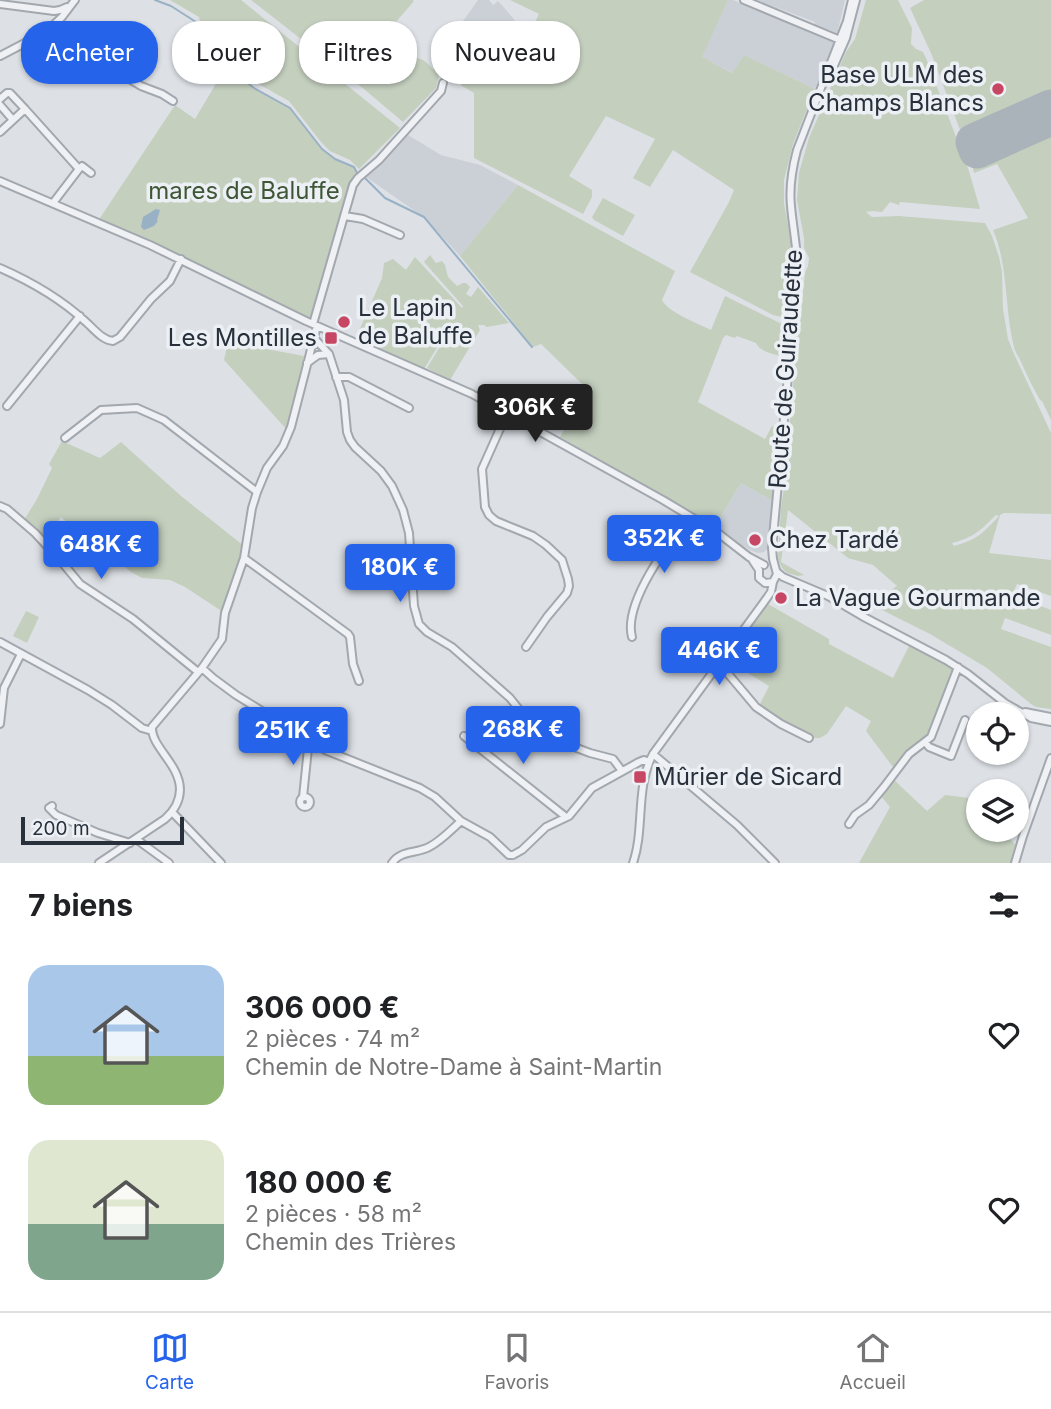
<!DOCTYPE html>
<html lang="fr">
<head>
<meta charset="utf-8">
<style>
	:root { --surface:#fff; --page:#f6f6f6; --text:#202124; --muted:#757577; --line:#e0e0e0; --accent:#2563eb }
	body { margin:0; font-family:Inter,sans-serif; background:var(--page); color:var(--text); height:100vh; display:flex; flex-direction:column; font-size:26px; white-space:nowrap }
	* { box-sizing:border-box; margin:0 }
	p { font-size:23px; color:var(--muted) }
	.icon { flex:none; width:38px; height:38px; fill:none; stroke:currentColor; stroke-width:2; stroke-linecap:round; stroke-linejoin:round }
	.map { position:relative; height:863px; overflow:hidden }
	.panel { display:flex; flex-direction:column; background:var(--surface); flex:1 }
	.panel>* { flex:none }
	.banner { position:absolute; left:21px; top:21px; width:700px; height:63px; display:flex; gap:14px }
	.tools { position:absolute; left:966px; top:702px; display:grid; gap:14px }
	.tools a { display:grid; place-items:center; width:63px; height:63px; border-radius:50%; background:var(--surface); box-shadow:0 2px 5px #0004; font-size:35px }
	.scale { position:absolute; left:21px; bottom:18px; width:163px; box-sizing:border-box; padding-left:7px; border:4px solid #27303b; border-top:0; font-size:19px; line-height:24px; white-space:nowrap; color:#27303b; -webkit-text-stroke:5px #ecf0f4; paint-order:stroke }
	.price { position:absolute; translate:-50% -60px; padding:0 16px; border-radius:7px; background:var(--accent); color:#fff; font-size:23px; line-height:46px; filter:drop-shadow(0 2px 4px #0008) }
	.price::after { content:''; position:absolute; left:50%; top:42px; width:21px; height:16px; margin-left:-10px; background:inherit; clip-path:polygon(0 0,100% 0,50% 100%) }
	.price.selected { background:#222; color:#fff }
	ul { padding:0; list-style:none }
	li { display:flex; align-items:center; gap:21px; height:175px; padding:0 28px }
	li span { display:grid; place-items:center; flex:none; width:196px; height:140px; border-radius:21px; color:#555 }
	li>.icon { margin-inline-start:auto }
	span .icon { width:84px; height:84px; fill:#fffc; stroke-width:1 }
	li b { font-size:30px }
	h2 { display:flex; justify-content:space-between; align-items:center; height:84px; padding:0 28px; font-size:30px }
	.tag { padding:0 24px; border-radius:28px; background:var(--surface); box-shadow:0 2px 5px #0004; font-size:24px; line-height:63px }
	.tag.selected { background:var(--accent); color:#fff }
	.tab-bar { display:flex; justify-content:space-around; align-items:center; height:98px; border-top:2px solid var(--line); background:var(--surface); font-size:19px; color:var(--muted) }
	.tab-bar a { display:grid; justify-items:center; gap:4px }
	.tab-bar .selected { color:var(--accent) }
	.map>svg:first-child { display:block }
	.built { fill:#cbd0d7 }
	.green { fill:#c4cfbe; fill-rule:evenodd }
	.water { fill:#99b1c5 }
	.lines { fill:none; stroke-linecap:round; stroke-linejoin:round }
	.stream { stroke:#99b1c5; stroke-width:2 }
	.runway { stroke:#aab2ba; stroke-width:37 }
	.minor-casing { stroke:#a3a8af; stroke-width:10 }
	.minor { stroke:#eff1f4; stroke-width:6 }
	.poi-dot { fill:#c64663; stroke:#ecf0f4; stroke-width:2.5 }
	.labels { text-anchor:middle; stroke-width:7; stroke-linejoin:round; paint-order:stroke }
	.poi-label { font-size:24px; fill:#27303b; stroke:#ecf0f4; text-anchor:start }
	.park-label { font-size:24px; fill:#3e5635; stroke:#ecf0f4 }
	.street-label { font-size:24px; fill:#27303b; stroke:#ecf0f4 }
</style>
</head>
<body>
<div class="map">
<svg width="1051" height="863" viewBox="0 0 1051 863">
	<rect width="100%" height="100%" fill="#dde1e6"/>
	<path class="built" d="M478 0H489L493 5 498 1 513 18 524 36 526 43 507 78 451 42 454 34Z
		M728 0H733L812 31 815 22 757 0H845L837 34 815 89 744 55 733 73 701 57Z
		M408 135 441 155 480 165 518 185 460 256 425 218 366 177Z
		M741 483 773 501 767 549 764 552 758 553 752 551 734 541 715 526Z"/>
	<path class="green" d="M170 0H241L400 128 359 169 350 160 330 151 321 142 289 101 255 82 205 42 199 17Z
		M251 0H412L414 1 377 44C393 62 403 52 420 59 425 60 430 66 434 70L444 53 436 88 403 122 352 79Z
		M510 0H728L702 57 732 73 744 55 815 89 793 144 784 180V203L793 253 786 318 773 315 690 272 729 202 734 190 673 150 650 187 633 178 655 139 606 116 569 176 592 190V197L583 214 474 158V93L462 86 448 62 451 42 507 78 539 14Z
		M866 0H898L912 28 911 44 916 49 923 52 926 58 969 171 980 209 900 202 899 205 890 202 882 212 872 211 866 212 872 217 899 216 985 223 992 236 999 257 1002 272 1003 309 1008 339 1014 354 1051 433V514L1004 513 1000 515 989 553 1051 560V596L1017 584 1012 595 1051 610V635L1005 618 1001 629 1051 647V709L1036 707 1031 704 987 668 930 634 870 604 897 586 873 565 848 558 788 510 781 562 804 575 798 576 787 573 782 568 778 559 781 508 785 480 797 339 800 323 805 273 808 266 809 258 804 248V238L797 200 799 173 809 138 846 52 855 39ZM996 515 999 516C982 534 978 539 954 546L952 543C973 538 981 530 996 515Z
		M924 0H1051V420L1042 401 1040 400C1033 388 1027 375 1021 362 1019 357 1015 352 1014 347 1004 308 1009 267 993 230L1028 218 997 164 974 173 971 159 931 53 910 8Z
		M227 65 238 77 254 88 290 108 322 149 335 159 354 167 356 172 312 319 98 221 175 105 195 119Z
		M518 185 675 271 662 300C669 313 697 323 711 330L725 296 786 326 785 373 784 357C774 354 760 352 756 343L737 336 735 338 726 335 723 338 698 402 765 439 772 426 781 430 773 501 741 483 715 526 560 437 588 387 581 383 541 344 533 347 460 256Z
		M603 198 635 215 623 236 594 220 592 217Z
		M430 255 436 263 442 261 445 265 448 277 457 286 463 283H466L470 287 466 294 471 297 478 287 509 323 487 327 484 325H478L480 330 450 380 427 368 450 330 449 328 424 369 356 338 382 278 384 263 393 259 406 270 415 257 462 308 463 306 424 262Z
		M228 342 304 356 287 430 224 360Z
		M62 441 100 458 121 442 181 496 244 546 223 612 185 587 170 580 142 578 131 572 113 557 109 561 61 517 45 538 24 520 37 499 52 468 49 464Z
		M768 604 829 639V644L893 678 909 646 918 649 954 670 930 736 896 771 866 731 871 721 846 706 827 734 820 738H811L788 726 759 706 769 686 740 668 748 657 736 649Z
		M26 611 39 617 27 643 13 636Z
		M893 779 927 811 945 795 978 799V830H1003L1017 847 1012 863H859L890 807 880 795Z"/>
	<path class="water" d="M156 209 160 210 157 220 158 221 154 226 144 230 141 227 143 217Z"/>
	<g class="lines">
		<path class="stream" d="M155 0 171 6 196 22 198 27 202 43 209 52 254 88 290 108 322 149 335 159 354 167 357 173
			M365 178 385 198 424 217 532 347"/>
		<path class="runway" d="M1051 108 974 142 977 150 1051 117"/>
		<g class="minor-casing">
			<path id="minor" d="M744 0 840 40 841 42
				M0 4 54 11 60 10 67 7
				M53 27 73 49 88 54 141 86 162 94 173 101
				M0 56 46 32 62 17 75 0
				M832 70 846 38 856 0
				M0 99 7 93H10L25 109
				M0 105 13 120
				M0 132 25 109 79 169 53 203
				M79 169 82 166 91 173
				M0 181 150 245 306 321 472 394 663 500 718 533 749 557 764 565
				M345 216 363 219 400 235
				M0 268C32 282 60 298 86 322 94 329 102 340 113 341L120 337 151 299 170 281 181 259
				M313 324 353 185 358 178 379 160 441 91 443 83
				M314 338 329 354 344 400 347 432 350 440 355 447 381 471 392 486 403 510 409 533 414 606 419 624 427 632 452 647 468 661 510 698 526 718 543 731 561 742 590 753 613 759 622 771
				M307 363 318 355 329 354
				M336 377H349L409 408
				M7 406 80 316
				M507 413 482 469 485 507 489 515 496 521 533 536 546 545 562 560 568 579 569 586 567 593 547 617 526 647
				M65 438 101 410 137 408 164 420 257 492
				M0 506 7 509 35 533 61 561 80 584 133 619 198 672
				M244 558 348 634 350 637 353 664 359 681
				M753 561 759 570V578L765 583
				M777 572 783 577 828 596 862 616 946 660 968 674 1005 703 1031 718 1051 722
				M765 583 773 582 777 574 773 559 772 548 797 279C799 254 793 231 791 206 789 187 792 169 797 150L847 21 852 0
				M632 637C623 604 669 540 691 517
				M0 642 88 690 112 705 142 728 152 731
				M719 663 756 707 781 724 809 738
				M202 668 213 678 236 695 325 750 420 788 435 797 461 821 490 837 509 855H513
				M1025 712 1051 717
				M0 724 4 688 21 654
				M464 736 566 817
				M925 742 929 747 951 756 965 720
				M653 754 737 825 775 863
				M303 797 309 739
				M300 802a5 5 0 1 1 10 0a5 5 0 1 1-10 0Z
				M52 806 49 808 56 815 98 833 130 843
				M172 812 221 863
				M849 824 855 815 869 805 884 787 909 754 931 737 958 667
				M136 839 169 863
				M513 855 522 850 546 827 569 816 592 788 639 762 644 760 649 762
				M99 863 165 819C174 811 180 802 180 789 179 763 151 747 152 727L202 668 222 639 225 613 244 558 252 508 257 492 267 468 283 446 291 427 317 326
				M392 863C401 850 415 854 429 847 441 841 451 830 461 821
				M633 863C645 828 635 788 653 754L764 602 771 592 773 582
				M1015 863 1023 836 1051 758"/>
		</g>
		<use href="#minor" class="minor"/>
	</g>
	<g class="poi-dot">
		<circle cx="998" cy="89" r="7"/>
		<circle cx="344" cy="322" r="7"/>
		<rect x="324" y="331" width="14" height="14" rx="3.5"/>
		<circle cx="755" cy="540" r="7"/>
		<circle cx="781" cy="598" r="7"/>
		<rect x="633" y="770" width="14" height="14" rx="3.5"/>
	</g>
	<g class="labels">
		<g class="poi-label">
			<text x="984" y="83" text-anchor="end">Base ULM des<tspan x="984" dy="28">Champs Blancs</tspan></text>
			<text x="358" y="316">Le Lapin<tspan x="358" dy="28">de Baluffe</tspan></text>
			<text x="317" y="346" text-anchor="end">Les Montilles</text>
			<text x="769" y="548">Chez Tardé</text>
			<text x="795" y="606">La Vague Gourmande</text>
			<text x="654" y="785">Mûrier de Sicard</text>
		</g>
		<g class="park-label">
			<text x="244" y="199">mares de Baluffe</text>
		</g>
		<g class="street-label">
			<text transform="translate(786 369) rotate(-86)" y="8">Route de Guiraudette</text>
		</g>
	</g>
</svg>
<div class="tools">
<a><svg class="icon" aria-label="locate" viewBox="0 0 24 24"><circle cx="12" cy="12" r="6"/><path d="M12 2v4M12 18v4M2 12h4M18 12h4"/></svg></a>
<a><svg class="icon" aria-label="layers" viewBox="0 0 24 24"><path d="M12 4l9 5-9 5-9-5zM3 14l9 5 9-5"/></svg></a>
</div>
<div class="scale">200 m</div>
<b class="price selected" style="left:535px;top:444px">306K €</b>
<b class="price" style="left:664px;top:575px">352K €</b>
<b class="price" style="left:101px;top:581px">648K €</b>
<b class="price" style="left:400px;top:604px">180K €</b>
<b class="price" style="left:719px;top:687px">446K €</b>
<b class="price" style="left:523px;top:766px">268K €</b>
<b class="price" style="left:293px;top:767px">251K €</b>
<div class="banner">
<a class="tag selected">Acheter</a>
<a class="tag">Louer</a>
<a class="tag">Filtres</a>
<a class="tag">Nouveau</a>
</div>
</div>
<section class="panel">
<h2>7 biens<svg class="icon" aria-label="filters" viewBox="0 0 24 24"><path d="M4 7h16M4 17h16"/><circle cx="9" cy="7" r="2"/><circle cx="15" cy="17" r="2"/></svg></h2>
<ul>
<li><span style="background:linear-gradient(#a9c7e8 65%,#8fb573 0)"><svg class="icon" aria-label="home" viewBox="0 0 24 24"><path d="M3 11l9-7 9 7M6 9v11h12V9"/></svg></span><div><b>306 000 €</b><p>2 pièces · 74 m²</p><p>Chemin de Notre-Dame à Saint-Martin</p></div><svg class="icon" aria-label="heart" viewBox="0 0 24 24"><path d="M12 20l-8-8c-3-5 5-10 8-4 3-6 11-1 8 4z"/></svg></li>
<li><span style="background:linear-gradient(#dfe7d0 60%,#7fa58c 0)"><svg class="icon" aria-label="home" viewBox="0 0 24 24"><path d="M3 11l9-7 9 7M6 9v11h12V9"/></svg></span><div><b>180 000 €</b><p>2 pièces · 58 m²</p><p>Chemin des Trières</p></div><svg class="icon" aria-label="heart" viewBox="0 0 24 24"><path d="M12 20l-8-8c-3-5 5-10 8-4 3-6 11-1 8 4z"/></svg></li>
</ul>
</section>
<nav class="tab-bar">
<a class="selected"><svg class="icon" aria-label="map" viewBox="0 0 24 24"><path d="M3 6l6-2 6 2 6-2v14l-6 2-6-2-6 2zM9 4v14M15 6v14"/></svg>Carte</a>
<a><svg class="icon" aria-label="saved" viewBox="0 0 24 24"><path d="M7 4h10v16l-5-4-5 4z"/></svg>Favoris</a>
<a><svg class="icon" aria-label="home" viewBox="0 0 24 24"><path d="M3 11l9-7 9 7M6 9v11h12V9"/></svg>Accueil</a>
</nav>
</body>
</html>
